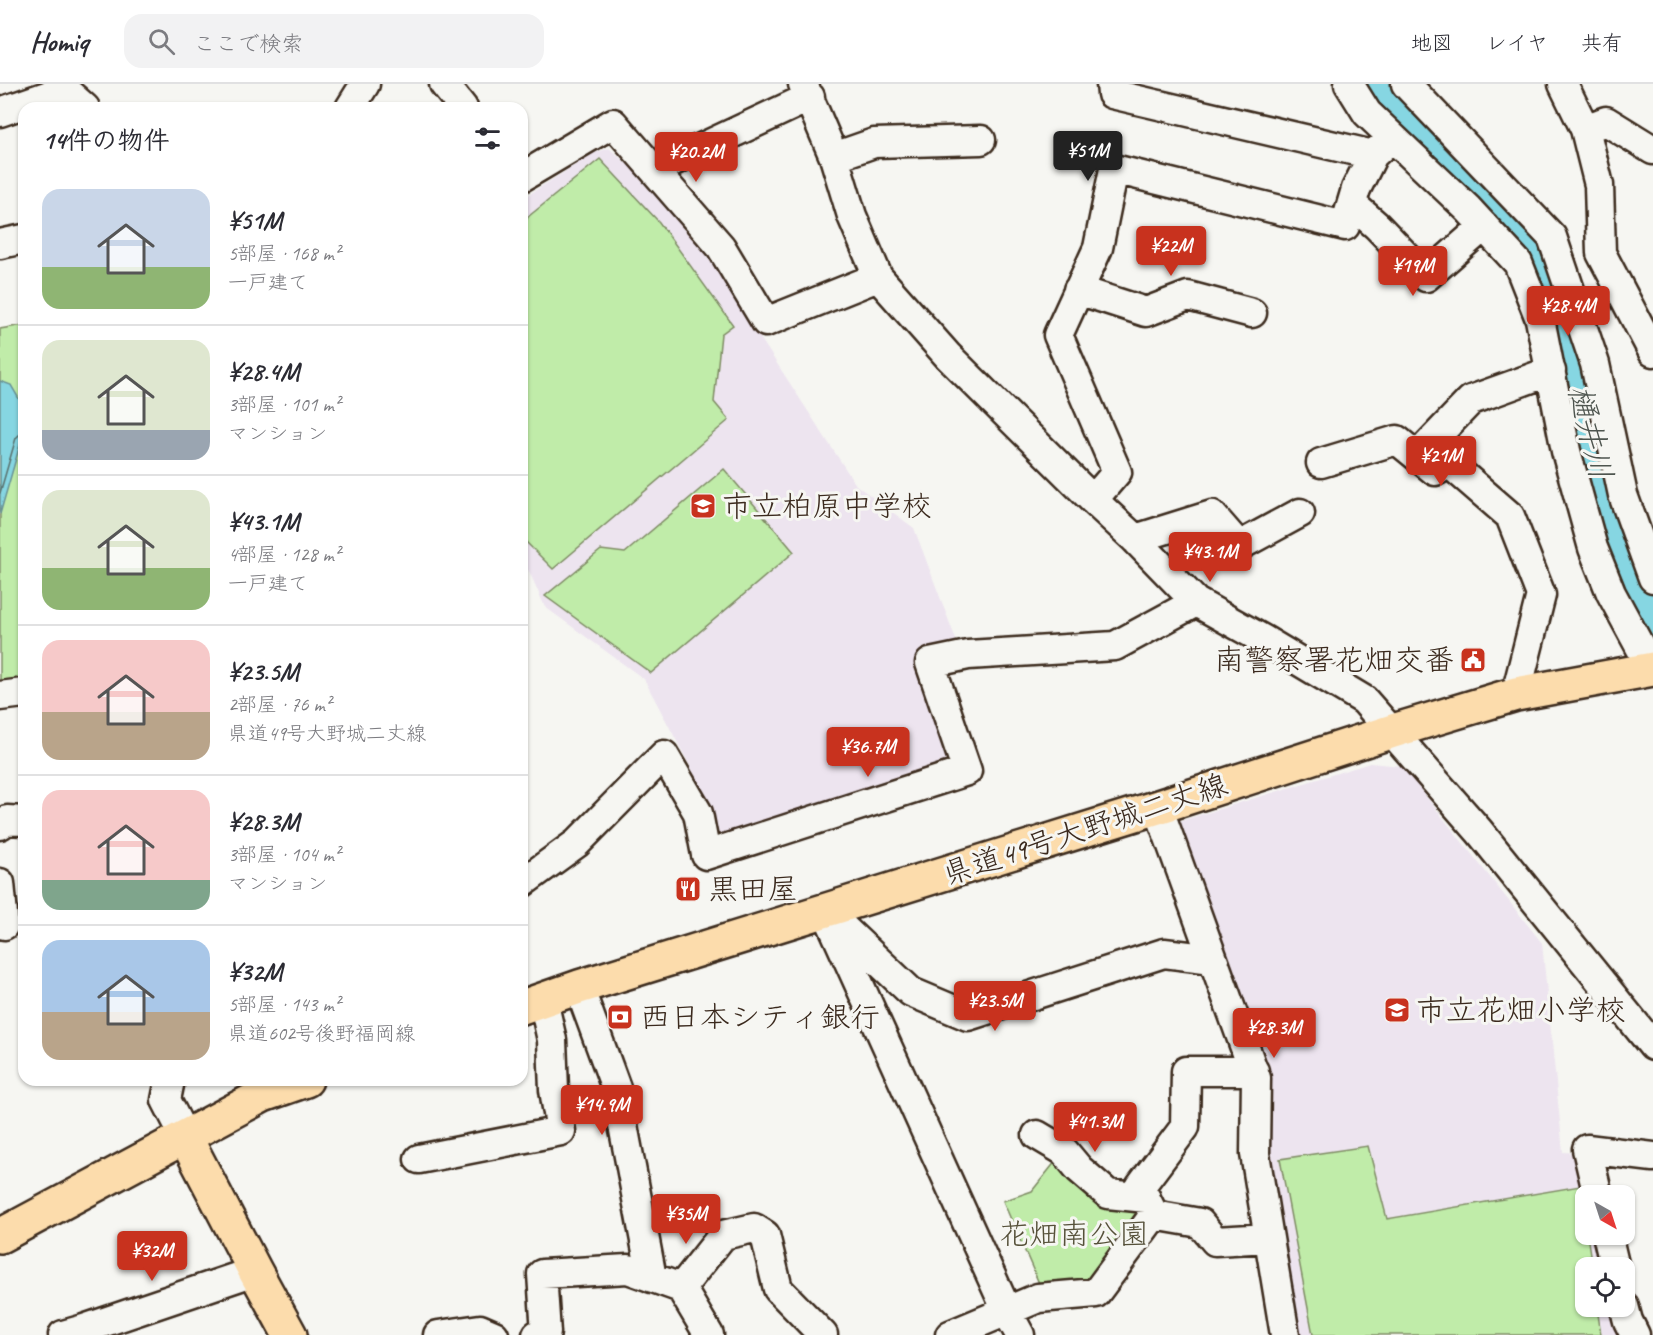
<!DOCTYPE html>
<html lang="ja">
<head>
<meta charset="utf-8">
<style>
	:root { --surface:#fff; --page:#f2f2f3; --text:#2b2b33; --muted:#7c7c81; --line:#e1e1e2; --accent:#c8321e }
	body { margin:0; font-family:Caveat,"Klee One",sans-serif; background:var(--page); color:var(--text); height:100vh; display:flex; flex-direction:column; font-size:22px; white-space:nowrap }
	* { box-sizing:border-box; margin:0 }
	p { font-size:20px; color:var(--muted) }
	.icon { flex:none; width:33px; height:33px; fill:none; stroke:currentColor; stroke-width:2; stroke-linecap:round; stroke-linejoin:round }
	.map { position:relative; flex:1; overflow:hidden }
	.panel { position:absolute; left:18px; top:18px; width:510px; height:984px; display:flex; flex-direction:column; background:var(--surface); border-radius:18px; box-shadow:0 2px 4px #0004 }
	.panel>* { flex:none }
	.needle { width:39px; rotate:141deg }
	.controls { position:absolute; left:1575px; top:1101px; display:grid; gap:12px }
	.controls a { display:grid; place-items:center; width:60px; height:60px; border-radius:12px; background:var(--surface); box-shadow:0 2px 4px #0004; font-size:30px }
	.price { position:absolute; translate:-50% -51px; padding:0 14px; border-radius:6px; background:var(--accent); color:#fff; font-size:20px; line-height:39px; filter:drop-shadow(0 2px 3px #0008) }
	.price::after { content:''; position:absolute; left:50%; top:36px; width:18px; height:14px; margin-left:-9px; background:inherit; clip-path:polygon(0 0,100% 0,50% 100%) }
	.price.on { background:#222; color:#fff }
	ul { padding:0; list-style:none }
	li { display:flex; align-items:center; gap:18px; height:150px; padding:0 24px }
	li+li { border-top:2px solid var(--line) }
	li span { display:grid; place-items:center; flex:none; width:168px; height:120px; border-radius:18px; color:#555 }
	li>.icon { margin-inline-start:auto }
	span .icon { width:72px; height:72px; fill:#fffc; stroke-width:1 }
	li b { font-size:26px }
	h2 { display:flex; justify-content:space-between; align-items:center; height:72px; padding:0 24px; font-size:26px }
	header { display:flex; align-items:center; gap:36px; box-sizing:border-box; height:84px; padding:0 30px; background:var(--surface); border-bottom:2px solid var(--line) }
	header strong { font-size:28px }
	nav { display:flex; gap:33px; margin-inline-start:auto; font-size:21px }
	.search { width:420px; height:54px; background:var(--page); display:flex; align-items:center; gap:15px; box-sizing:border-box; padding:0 21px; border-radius:18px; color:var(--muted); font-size:22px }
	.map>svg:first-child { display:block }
	.built { fill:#ede4ef }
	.green { fill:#c0eca9; stroke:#7e8b64; stroke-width:1.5 }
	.water { fill:#86d6e2; stroke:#689194; stroke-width:1.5 }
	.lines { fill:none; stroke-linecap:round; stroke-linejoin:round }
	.shore { stroke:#596f6c; stroke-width:1.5 }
	.river { stroke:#86d6e2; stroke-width:38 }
	.minor-casing { stroke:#3b2a1e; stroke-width:33 }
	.major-casing { stroke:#3b2a1e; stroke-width:38 }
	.minor { stroke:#f6f6f2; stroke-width:28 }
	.major { stroke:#fcdcac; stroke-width:33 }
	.labels { text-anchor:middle; stroke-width:6; stroke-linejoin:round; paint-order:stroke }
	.poi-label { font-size:30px; fill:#3b2a1e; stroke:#f6f6f2; text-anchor:start }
	.street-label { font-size:30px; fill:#3b2a1e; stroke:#f6f6f2 }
	.park-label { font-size:30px; fill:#56513a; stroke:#f6f6f2 }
	.water-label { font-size:32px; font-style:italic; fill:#4e554f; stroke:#f6f6f2 }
</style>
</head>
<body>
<header>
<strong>Homiq</strong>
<div class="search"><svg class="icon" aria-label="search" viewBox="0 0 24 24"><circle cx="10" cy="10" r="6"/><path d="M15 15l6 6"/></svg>ここで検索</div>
<nav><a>地図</a><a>レイヤ</a><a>共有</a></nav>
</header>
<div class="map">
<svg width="1653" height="1251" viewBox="0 0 1653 1251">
	<rect width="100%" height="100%" fill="#f6f6f2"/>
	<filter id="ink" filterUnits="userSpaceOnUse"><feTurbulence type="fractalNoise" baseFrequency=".0167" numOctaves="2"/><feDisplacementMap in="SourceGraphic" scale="12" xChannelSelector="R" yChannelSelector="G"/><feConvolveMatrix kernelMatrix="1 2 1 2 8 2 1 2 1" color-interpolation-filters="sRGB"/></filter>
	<g filter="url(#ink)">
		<path class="built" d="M609 64 647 98 703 166 856 401 914 444 958 561 917 576 954 683 714 756 709 718 644 595 545 523 529 487 522 480V116L525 113 594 69Z
			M1370 679 1402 682 1542 859 1563 1068 1579 1069 1586 1112V1150L1599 1151 1607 1183 1586 1184V1222L1617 1223 1627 1251H1293L1264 1069 1177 738Z"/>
		<path class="green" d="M600 75 659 138 733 241 721 250 714 318 729 336 553 485 522 454V141L529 132Z
			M24 241V594L0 603V245Z
			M724 385 794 468 651 589 545 512 601 466 625 469Z
			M1368 1062 1387 1135 1580 1102 1585 1138 1586 1150 1587 1151 1592 1183 1586 1184V1222L1597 1223 1601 1251H1313L1280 1075Z
			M1064 1067 1079 1085 1146 1114 1096 1209 1045 1213 1003 1117 1032 1107Z"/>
		<path class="water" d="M0 297 11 301 22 320 24 347 0 430Z"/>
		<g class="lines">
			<path class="shore" d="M0 409 16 354 19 351 24 350"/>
			<path class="river" d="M1373 0 1396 35 1533 167 1568 256 1631 507 1653 544"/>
			<g class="minor-casing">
				<path id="minor" d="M58 0 85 24
					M444 0 463 24
					M803 0 834 73 852 132 878 193 948 272 1093 416 1135 455 1196 518 1264 556 1364 616 1479 747 1653 962
					M1111 0 1112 10 1373 71 1387 58
					M1349 0 1367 29 1468 125 1518 179 1540 235 1566 367 1593 464 1611 509 1652 585
					M1406 0 1552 153 1595 280 1623 411 1653 494
					M1563 0 1585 45 1599 101 1601 169 1653 268
					M350 24 365 0
					M0 28 64 6
					M1585 45 1606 37 1653 66
					M834 73 874 59 981 56
					M654 86 810 13
					M522 93 613 39 721 163 766 238 878 193
					M1352 120 1377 142 1426 193 1484 142
					M0 160 24 155
					M1078 206 1146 228 1188 212 1252 229
					M1321 379 1397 356 1435 387 1438 386
					M1093 416 1117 388 1058 251 1098 164 1114 85 1345 142 1356 105 1373 71
					M1135 455 1212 431 1239 462 1300 429
					M1516 610 1541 511 1510 432 1428 361 1471 316 1551 287
					M0 612 24 609
					M1158 723 1256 994 1255 1070 1285 1251
					M0 741 7 736 24 737
					M0 799 4 841
					M522 799 577 759 664 671 698 729 706 771 967 687 930 579 968 571 1115 562 1196 518
					M826 827 1007 1227 1020 1251
					M836 837 911 908 968 932 1164 869 1213 875
					M579 903 616 1004 652 1194
					M170 996 166 1016 185 1053
					M1037 1051 1064 1067 1079 1085 1108 1110 1146 1114
					M419 1075 561 1047 554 1006 552 956 543 916
					M1598 1112 1587 1065 1653 1073
					M1154 1131 1140 1103 1185 1043 1186 987H1254
					M1607 1150 1615 1184
					M681 1204 709 1251
					M1624 1222 1628 1237 1635 1251
					M63 1251 84 1245 255 1187
					M438 1251 480 1245 494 1251
					M537 1251 546 1249 542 1190 628 1185 681 1204 723 1151 754 1144 765 1151 778 1205 823 1251
					M950 1251 1038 1214 1096 1209 1154 1131 1200 1139 1215 1157 1269 1154"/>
			</g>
			<g class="major-casing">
				<path id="major" d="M522 923 579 903 1158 723 1393 647 1516 610 1653 585
					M185 1053 255 1187 290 1251
					M0 1152 263 1011 306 996"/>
			</g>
			<use href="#minor" class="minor"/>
			<use href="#major" class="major"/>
		</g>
	</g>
	<defs>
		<g id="school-square" transform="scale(1.35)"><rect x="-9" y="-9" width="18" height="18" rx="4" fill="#c8321e" stroke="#f6f6f2"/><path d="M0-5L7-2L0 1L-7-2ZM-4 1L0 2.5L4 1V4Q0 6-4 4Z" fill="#fff"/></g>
		<g id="civic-square" transform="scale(1.35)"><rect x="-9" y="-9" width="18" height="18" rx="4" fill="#c8321e" stroke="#f6f6f2"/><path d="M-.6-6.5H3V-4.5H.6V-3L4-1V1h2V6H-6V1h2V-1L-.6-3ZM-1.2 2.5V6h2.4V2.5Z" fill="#fff"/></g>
		<g id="restaurant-square" transform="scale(1.35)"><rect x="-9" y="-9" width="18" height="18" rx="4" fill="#c8321e" stroke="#f6f6f2"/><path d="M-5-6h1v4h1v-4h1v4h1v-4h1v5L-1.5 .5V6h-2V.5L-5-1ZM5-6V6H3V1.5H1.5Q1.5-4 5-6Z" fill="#fff"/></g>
		<g id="bank-square" transform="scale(1.35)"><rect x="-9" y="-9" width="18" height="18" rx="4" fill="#c8321e" stroke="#f6f6f2"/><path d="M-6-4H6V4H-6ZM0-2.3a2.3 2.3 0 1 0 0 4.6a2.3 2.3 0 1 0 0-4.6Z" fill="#fff"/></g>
	</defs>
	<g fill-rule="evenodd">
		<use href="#school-square" x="703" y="422"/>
		<use href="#civic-square" x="1473" y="576"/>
		<use href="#restaurant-square" x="688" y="805"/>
		<use href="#school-square" x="1397" y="926"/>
		<use href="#bank-square" x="620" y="933"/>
	</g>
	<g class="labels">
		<g class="poi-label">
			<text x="722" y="432">市立柏原中学校</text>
			<text x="1454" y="586" text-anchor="end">南警察署花畑交番</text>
			<text x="708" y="815">黒田屋</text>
			<text x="1416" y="936">市立花畑小学校</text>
			<text x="640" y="943">西日本シティ銀行</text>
		</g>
		<g class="street-label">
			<text transform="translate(1085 745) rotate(-18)" y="10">県道49号大野城二丈線</text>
		</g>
		<g class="park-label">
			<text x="1074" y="1160">花畑南公園</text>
		</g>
		<g class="water-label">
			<text transform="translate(1591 348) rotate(76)" y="11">樋井川</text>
		</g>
	</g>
</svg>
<div class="controls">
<a><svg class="needle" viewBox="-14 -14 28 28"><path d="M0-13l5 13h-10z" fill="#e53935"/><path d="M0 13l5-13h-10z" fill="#7c7c81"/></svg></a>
<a><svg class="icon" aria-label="locate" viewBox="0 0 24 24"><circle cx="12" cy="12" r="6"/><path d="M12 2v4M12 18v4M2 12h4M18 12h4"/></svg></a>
</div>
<b class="price on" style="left:1088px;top:98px">¥51M</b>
<b class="price" style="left:696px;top:99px">¥20.2M</b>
<b class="price" style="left:1171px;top:193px">¥22M</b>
<b class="price" style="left:1413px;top:213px">¥19M</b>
<b class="price" style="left:1568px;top:253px">¥28.4M</b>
<b class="price" style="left:1441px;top:403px">¥21M</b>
<b class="price" style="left:1210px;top:499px">¥43.1M</b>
<b class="price" style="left:868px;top:694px">¥36.7M</b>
<b class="price" style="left:995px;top:948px">¥23.5M</b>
<b class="price" style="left:1274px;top:975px">¥28.3M</b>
<b class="price" style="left:602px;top:1052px">¥14.9M</b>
<b class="price" style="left:1095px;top:1069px">¥41.3M</b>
<b class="price" style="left:686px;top:1161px">¥35M</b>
<b class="price" style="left:152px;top:1198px">¥32M</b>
<section class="panel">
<h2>14件の物件<svg class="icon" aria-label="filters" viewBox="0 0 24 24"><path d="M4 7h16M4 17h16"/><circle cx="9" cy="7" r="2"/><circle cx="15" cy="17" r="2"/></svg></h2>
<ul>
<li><span style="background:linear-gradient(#c9d6e8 65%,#8fb573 0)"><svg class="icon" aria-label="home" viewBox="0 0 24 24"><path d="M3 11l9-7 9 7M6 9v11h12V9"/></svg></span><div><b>¥51M</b><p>5部屋 · 168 m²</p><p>一戸建て</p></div></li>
<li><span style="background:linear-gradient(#dfe7d0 75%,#9aa5b1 0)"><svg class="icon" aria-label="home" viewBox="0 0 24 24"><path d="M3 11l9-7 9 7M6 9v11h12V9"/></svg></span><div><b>¥28.4M</b><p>3部屋 · 101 m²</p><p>マンション</p></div></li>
<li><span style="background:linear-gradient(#dfe7d0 65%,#8fb573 0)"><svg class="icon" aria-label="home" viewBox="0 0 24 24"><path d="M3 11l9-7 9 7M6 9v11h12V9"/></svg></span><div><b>¥43.1M</b><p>4部屋 · 128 m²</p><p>一戸建て</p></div></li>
<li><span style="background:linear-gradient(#f6c9c9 60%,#b9a48a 0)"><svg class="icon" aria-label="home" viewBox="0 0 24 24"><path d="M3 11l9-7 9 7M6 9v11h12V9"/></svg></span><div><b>¥23.5M</b><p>2部屋 · 76 m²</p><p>県道49号大野城二丈線</p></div></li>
<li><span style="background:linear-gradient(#f6c9c9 75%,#7fa58c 0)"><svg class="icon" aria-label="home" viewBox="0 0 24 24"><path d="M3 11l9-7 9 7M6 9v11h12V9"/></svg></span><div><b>¥28.3M</b><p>3部屋 · 104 m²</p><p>マンション</p></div></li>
<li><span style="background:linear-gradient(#a9c7e8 60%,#b9a48a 0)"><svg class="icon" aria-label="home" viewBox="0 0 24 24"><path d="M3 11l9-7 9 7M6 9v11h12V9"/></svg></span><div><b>¥32M</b><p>5部屋 · 143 m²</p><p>県道602号後野福岡線</p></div></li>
</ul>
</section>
</div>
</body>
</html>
